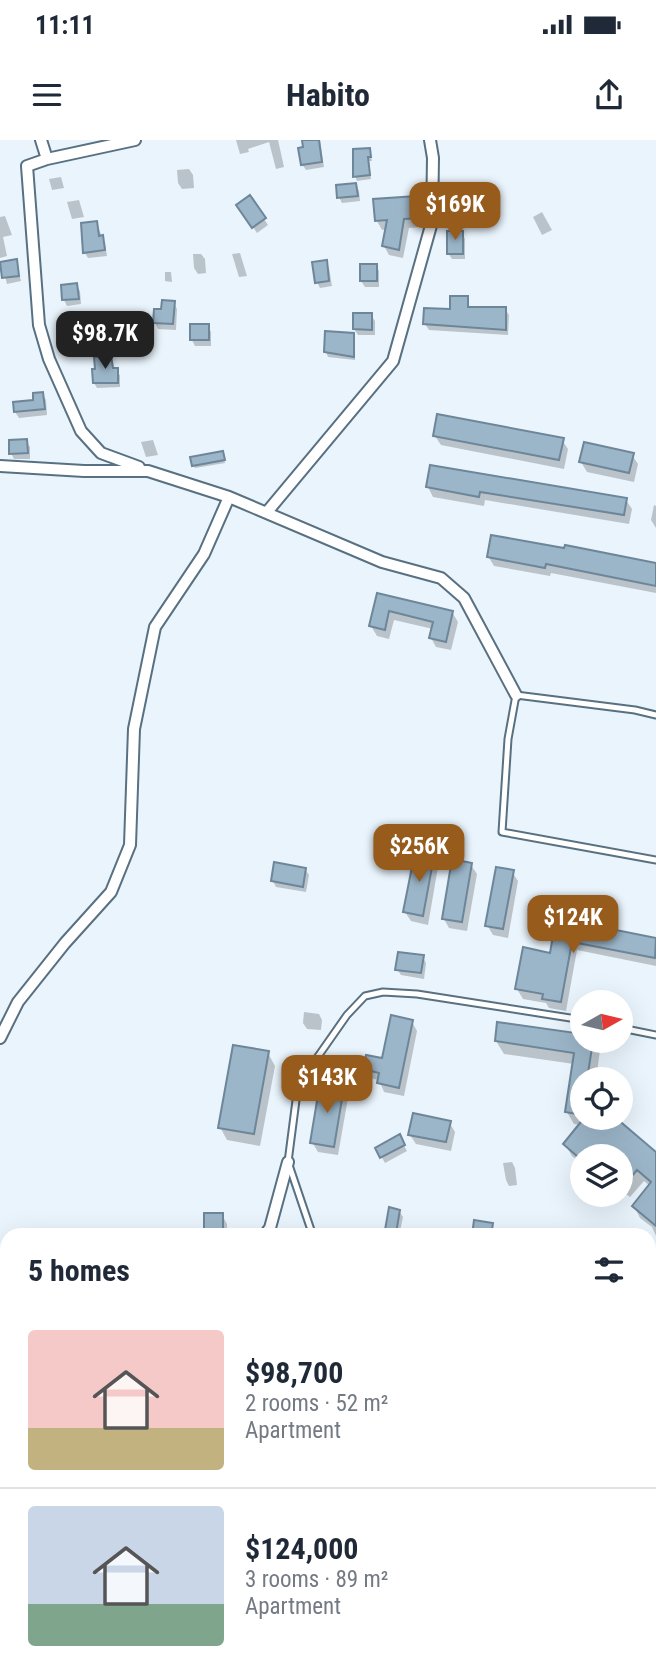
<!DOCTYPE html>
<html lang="en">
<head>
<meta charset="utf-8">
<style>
	:root { --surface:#fff; --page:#f6f6f7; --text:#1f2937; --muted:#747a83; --line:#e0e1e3; --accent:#975b1c }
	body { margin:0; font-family:"Roboto Condensed",sans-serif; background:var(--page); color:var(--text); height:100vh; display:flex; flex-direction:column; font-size:26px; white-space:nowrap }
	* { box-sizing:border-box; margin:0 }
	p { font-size:23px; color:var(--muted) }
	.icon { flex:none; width:38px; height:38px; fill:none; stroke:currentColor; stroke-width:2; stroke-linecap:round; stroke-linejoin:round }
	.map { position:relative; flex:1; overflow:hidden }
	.sheet { position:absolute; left:0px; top:1088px; width:656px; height:450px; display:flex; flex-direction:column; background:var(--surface); border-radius:21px 21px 0 0; box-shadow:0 7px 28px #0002 }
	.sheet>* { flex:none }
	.needle { width:46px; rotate:82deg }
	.buttons { position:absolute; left:570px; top:850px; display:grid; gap:14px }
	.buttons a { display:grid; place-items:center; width:63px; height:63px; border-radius:50%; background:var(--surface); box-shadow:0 7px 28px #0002; font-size:35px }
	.price { position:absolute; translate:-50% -60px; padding:0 16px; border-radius:14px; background:var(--accent); color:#fff; font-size:23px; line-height:46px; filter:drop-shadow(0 2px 4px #0008) }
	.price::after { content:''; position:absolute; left:50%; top:42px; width:21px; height:16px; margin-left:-10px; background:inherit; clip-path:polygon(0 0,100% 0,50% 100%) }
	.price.on { background:#222; color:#fff }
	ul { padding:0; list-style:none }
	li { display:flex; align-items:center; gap:21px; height:175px; padding:0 28px }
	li+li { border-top:2px solid var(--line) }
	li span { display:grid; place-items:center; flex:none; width:196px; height:140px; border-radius:7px; color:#555 }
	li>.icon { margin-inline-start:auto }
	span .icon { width:84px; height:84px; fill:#fffc; stroke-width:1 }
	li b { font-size:30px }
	h2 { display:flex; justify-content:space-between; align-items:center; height:84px; padding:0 28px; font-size:30px }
	.status { display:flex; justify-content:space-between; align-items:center; height:49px; padding:0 35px; background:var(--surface); direction:ltr }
	.status svg { height:19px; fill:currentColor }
	header { display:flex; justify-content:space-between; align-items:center; height:91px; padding:0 28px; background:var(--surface); font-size:32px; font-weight:700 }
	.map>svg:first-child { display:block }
	.shadow { fill:#0003 }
	.building { fill:#9cb6c9; stroke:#6e8699; stroke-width:2 }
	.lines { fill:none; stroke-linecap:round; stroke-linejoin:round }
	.lane-casing { stroke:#587081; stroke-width:9 }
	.street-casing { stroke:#587081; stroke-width:14 }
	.lane { stroke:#fff; stroke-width:5 }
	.street { stroke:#fff; stroke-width:10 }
</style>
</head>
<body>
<div class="status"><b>11:11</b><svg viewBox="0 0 49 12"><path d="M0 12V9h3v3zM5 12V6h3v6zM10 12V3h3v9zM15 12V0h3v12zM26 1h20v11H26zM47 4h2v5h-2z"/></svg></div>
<header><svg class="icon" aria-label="menu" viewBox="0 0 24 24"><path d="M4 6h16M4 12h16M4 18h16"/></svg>Habito<svg class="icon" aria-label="share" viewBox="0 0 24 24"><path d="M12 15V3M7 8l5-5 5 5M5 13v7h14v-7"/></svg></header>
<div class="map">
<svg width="656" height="1538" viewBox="0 0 656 1538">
	<rect width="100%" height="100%" fill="#e9f4fc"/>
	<path class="shadow" d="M236 0H278L284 27 276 29 269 2 248 9 249 12 240 14Z
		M304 0H320L324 27 306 30 302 24 305 9Z
		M369 9 372 21H369L371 39 357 41 355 36Z
		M189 29 193 35 194 48 182 49 178 43 177 30Z
		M61 37 64 48 52 50 49 39Z
		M356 45 359 51 360 61 342 63 339 57Z
		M487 56 490 62 492 81 470 83 467 77Z
		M250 58 268 85 257 93 242 71Z
		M424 59 429 68 428 80H422V87L409 88 403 118 389 115 384 106 387 89 382 90 377 81Z
		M79 60 84 77 72 79 67 62Z
		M542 72 552 90 542 95 533 77Z
		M5 76 12 95 3 97 7 116 0 118V77Z
		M96 83 105 103 107 116 88 118 85 113Z
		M462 93 465 99V119H452L448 113Z
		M240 113 247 136 239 137 232 114Z
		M193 114H201L205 119 206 133 198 134 194 128Z
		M16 121 21 141 7 144 2 124Z
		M326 122 329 128 332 146 320 148 317 142Z
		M376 125 379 131V147H365L361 141Z
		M165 132H171L172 142 165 141Z
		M76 145 80 151 81 164 67 166 64 160Z
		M466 158 470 168 505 169 509 175 508 195 429 190 425 184 452 171Z
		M174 163 177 169 176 190 158 189 155 183 163 171Z
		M371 175 375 181V195H358L354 189Z
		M208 186 211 192V206H195L192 200Z
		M353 195 355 199V220L328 217 326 212Z
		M110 217 114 230 120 235V247L97 248 94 243Z
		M42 254 46 260 47 275 19 278 15 272 35 261Z
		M435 296 562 300 568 309 564 329 441 305Z
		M153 300 158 315 146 317 141 302Z
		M26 301 30 307V319H14L11 313Z
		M632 315 638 324 634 342 587 332 581 322Z
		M224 316 225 323 195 328 194 326Z
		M428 347 626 360 632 369 629 384 485 360 484 366 433 357Z
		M654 365 656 366V388L651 380Z
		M488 416 656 424V453L551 433 550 436 494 426Z
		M379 455 452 472 458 482 451 510 436 507 431 498 433 489 394 480 389 499 377 496 371 486Z
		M433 717 438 727 428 785 411 781 405 772Z
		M471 725 477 734 467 791 449 788 444 779Z
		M305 729 309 735 306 752 276 747 273 741Z
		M512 732 518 741 508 798 493 795 487 785Z
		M557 780 656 800V826L577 810 566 871 549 868 546 863 523 859 517 849 551 815Z
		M423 817 426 823 424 839 401 835 397 829Z
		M304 872 319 874 322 880 321 890 307 889 303 883Z
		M412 882 417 891 404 956 384 952 379 940 370 938 365 929 383 920Z
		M496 901H595L600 910 596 940H583V978H613L656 1014V1096L652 1087 640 1078 634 1066 650 1046 644 1041 630 1057 621 1050V1017H583V1025L572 1016 565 1004 581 985 574 984 567 972 574 924 504 914Z
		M268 913 275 926 260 1006 227 1000 220 987Z
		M343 949 348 958 338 1015 318 1012 312 1002Z
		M449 982 455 992 451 1011 416 1004 410 995Z
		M399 997 407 1011 385 1023 377 1009Z
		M512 1022 515 1028 517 1045 509 1046 506 1040 503 1023Z
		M399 1071 403 1077 399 1096H390L386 1090Z
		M222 1075 227 1084V1096H206Z
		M492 1085 497 1096H474Z
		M649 1263H652L656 1270V1289L649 1288Z
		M649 1369 656 1370V1393L649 1392Z"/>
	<path class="building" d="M302 0H319L322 22 301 25 298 8 303 7Z
		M370 8 371 17H368L370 35 353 37V9Z
		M356 43 358 56 337 58 336 45Z
		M488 54 490 75 465 78 463 57Z
		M250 55 266 78 252 88 236 65Z
		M417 56 425 57 424 71 418 72V78L404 79 399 110 382 106 387 80 375 81 373 59Z
		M97 81 99 96 103 95 105 110 83 113 81 83Z
		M447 91H463V114H447Z
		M17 119 19 136 2 138 0 122Z
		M327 120 329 141 315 143 312 122Z
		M360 124H377V141H360Z
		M77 143 79 159 62 160 61 145Z
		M450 156H468V167H506V190L423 184 424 168 450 169Z
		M162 160 175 161 173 184 153 183 154 169H161Z
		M353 173H372V190L353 189Z
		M190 184H209V200H190Z
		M325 191 354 193V217L324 212Z
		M111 215 113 228H118V243H93L92 229H95L94 217Z
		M43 252 45 269 14 272 13 262 33 260V253Z
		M437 274 564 298 559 320 433 296Z
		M27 299 28 313 9 314V300Z
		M584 302 634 313 629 333 579 322Z
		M223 311 225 320 192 326 190 317Z
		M430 325 627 358 624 375 480 352 479 357 426 347Z
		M491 395 564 408 565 405 656 423V446L546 424 545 428 487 417Z
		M377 453 453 471 446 502 429 498 433 482 389 471 385 490 369 486Z
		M415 712 434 716 423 776 403 772Z
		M452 719 472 723 462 782 442 779Z
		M274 722 306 728 303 747 271 741Z
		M496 727 514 730 503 789 485 786Z
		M556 778 656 798 655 818 572 802 561 862 542 859 543 854 515 849 523 807 550 813Z
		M398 812 424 815 421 833 395 830Z
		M391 875 413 880 399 948 377 943 379 933 363 929 366 915 382 918Z
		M497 882 583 894V901H593L587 940H583V975L565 972 574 913 495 901Z
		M233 905 269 911 254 994 218 988Z
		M320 943 344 947 334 1007 310 1003Z
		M413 973 451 981 446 1002 408 995Z
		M584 978H616L656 1012V1086L632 1066 651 1042 637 1030 621 1049V1017H578L563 1004Z
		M400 994 405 1005 380 1018 375 1008Z
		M389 1067 400 1070 396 1093 385 1090Z
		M204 1073H223V1096H204Z
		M474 1080 493 1083 491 1096H472Z"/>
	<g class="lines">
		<g class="lane-casing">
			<path id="lane" d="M656 575 635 570 516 555 508 599 502 692 656 720
				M621 888 656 895
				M313 1096 288 1022 298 945 347 875 365 856 383 852 417 854 583 880
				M311 1538 312 1531"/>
		</g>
		<g class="street-casing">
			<path id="street" d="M41 0 47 19 27 26 39 185 49 219 81 291 101 313 139 327
				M47 19 135 0
				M0 326 84 331H148L229 357 382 422 441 438 464 458 516 555
				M267 372 393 221 432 82 433 18 430 0
				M0 898 18 862 65 803 111 752 130 705 134 589 155 487 204 414 229 357
				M264 1096 270 1088 288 1022
				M0 1292 7 1287"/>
		</g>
		<use href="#lane" class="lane"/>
		<use href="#street" class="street"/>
	</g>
</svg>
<div class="buttons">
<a><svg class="needle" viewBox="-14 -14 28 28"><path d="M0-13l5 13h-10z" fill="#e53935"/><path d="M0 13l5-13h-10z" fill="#747a83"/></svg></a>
<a><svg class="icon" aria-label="locate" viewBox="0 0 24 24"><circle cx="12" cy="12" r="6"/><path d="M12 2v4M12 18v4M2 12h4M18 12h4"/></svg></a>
<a><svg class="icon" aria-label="layers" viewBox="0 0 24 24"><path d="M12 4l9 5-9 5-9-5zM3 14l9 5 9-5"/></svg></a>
</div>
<b class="price" style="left:455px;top:102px">$169K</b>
<b class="price on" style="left:105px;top:231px">$98.7K</b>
<b class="price" style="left:419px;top:744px">$256K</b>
<b class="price" style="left:573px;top:815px">$124K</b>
<b class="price" style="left:327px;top:975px">$143K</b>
<section class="sheet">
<h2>5 homes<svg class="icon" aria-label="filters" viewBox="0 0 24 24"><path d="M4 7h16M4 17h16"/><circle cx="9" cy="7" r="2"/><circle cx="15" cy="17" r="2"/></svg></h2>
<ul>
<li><span style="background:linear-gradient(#f6c9c9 70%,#c2b280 0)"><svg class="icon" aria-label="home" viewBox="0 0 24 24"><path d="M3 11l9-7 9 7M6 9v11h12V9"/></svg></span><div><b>$98,700</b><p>2 rooms · 52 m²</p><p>Apartment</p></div></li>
<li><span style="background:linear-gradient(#c9d6e8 70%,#7fa58c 0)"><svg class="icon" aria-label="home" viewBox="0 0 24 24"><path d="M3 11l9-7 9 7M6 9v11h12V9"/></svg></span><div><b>$124,000</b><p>3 rooms · 89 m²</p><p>Apartment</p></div></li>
</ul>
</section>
</div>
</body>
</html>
